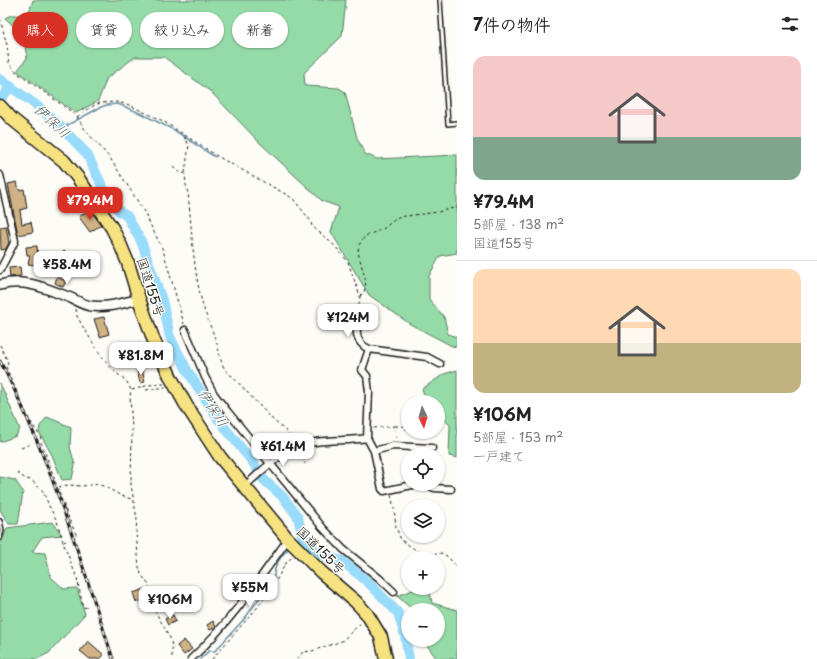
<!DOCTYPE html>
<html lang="ja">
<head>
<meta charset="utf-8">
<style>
	:root { --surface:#fff; --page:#f2f2f2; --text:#222; --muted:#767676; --line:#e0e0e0; --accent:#d93025 }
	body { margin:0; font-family:"Playpen Sans","Klee One",sans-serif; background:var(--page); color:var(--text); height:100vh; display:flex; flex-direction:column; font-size:15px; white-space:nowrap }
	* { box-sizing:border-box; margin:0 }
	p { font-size:13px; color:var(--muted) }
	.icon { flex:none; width:22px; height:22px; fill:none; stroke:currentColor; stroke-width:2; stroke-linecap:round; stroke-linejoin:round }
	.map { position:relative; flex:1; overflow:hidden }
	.panel { display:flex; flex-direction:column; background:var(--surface); width:360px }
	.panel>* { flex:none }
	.guide { position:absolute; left:12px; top:12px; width:380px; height:36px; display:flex; gap:8px }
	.needle { width:26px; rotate:175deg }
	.fabs { position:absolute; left:401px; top:395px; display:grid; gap:8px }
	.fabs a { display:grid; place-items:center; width:44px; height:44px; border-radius:50%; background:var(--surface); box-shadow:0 1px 3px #0004; font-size:20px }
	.price { position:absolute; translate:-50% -34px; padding:0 9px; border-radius:8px; background:#fff; color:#222; font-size:13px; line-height:26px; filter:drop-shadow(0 1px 2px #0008) }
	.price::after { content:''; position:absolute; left:50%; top:24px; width:12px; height:9px; margin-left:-6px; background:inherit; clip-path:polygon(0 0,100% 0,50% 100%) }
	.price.selected { background:var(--accent); color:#fff }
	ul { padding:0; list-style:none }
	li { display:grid; align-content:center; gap:8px; height:212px; padding:0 16px }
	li+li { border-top:1px solid var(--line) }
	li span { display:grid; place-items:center; height:124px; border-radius:12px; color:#555 }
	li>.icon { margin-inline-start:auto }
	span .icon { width:72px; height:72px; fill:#fffc; stroke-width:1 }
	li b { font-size:17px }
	h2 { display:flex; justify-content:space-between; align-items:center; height:48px; padding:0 16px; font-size:17px }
	.pill { padding:0 14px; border-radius:18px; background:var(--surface); box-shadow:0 1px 3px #0004; font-size:14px; line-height:36px }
	.pill.selected { background:var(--accent); color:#fff }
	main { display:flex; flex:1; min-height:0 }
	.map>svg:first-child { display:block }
	.green { fill:#95dba8; stroke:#587c62 }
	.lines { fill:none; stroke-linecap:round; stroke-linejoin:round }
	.stream { stroke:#678fa2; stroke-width:1.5 }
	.river { stroke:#99dbfb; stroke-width:10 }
	.building { fill:#d0b285; stroke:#1c1c1c }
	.lane-casing { stroke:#1c1c1c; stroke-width:6 }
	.street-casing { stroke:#1c1c1c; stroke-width:9 }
	.secondary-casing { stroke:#1c1c1c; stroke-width:12 }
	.highway-casing { stroke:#1c1c1c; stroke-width:15 }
	.path { stroke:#1c1c1c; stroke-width:1; stroke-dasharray:3 3; stroke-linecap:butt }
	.lane { stroke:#fdfcf7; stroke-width:3 }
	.street { stroke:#fdfcf7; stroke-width:6 }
	.secondary { stroke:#fdfcf7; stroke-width:9 }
	.highway { stroke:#f6e281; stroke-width:12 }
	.rail-casing { stroke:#1c1c1c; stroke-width:3 }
	.rail { stroke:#fdfcf7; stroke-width:1.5; stroke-dasharray:4.5; stroke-linecap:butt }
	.labels { text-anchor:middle; stroke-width:3; stroke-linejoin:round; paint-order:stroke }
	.street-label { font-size:13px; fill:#1c1c1c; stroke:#fdfcf7 }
	.water-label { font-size:14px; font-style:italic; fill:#485f6a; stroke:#fdfcf7 }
</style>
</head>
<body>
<main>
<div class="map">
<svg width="457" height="659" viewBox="0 0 457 659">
	<rect width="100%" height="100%" fill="#fdfcf7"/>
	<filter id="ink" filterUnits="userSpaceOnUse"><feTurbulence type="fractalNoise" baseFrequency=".025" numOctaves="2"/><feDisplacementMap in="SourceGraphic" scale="8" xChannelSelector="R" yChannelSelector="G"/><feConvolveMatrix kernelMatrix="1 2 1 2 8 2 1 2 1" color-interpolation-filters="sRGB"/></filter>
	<g filter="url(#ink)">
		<path class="green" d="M33 0H346L342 36 304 73 305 86 339 88 345 92 357 138 365 154 377 159 457 155V253L440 256 429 276V299L444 317 448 334 457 337V347L452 346 410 324 369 295 331 232 339 207 322 201 259 142 211 92 164 57H135L107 78 98 101 76 113 17 71 27 58 23 35 5 18 11 15H28Z
			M457 370V458L449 456 450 425 438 414V402H427L422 389 444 374Z
			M0 383 20 429 16 436 0 442Z
			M47 417 71 427 70 447 75 465 72 479 62 480 52 455 39 432 40 426Z
			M0 477 15 480 23 492 18 524H9L0 510Z
			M53 522 62 535 42 537 32 552 45 553 51 577 64 589 77 588 85 614 49 653 37 659H0V546L7 528Z
			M418 588H429L432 603 457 610V659H437L423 640H438V610H413L397 596Z"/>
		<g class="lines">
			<path class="stream" d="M62 128 101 107 107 105 118 104 140 113 174 130 215 157
				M297 541 302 535
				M200 659 209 651H215L245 618 274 578C273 567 281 555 290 547"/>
			<path class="river" d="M0 79 40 108 62 128 87 154 104 190 120 212 127 216 141 241 162 300 170 337 187 370 218 419 254 464 263 479 283 497 298 517 302 535 319 554 342 561 368 582 398 613 405 636 409 659
				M1 99 11 86"/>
		</g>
		<path class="building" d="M17 182 19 190 24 189 27 208 20 210 22 224 31 222 33 232 18 235 8 184Z
			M90 209 101 225 90 232 79 217Z
			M6 226 9 243 6 249 1 250 0 227Z
			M37 246 38 258 36 265 28 264 30 255H27L26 247Z
			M64 251 74 256 75 255 85 259 82 267 78 265 72 275 63 271 69 260 61 256Z
			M20 267 21 276 10 277 9 268Z
			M57 277 66 281 63 287 55 283Z
			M104 317 109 334 100 337 94 319Z
			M142 369 145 382 140 383 137 370Z
			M145 589 148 599 136 602 133 593Z
			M173 615 176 621 168 625 165 619Z
			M213 621 216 627 210 630 207 625Z
			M184 640 192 649 184 655 177 646Z
			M88 641 104 655 100 659H90L80 651Z"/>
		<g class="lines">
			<g class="lane-casing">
				<path id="lane" d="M440 0 448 124 457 123
					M0 521 2 530 0 538"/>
			</g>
			<g class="street-casing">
				<path id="street" d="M0 175 15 241 0 270
					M359 312C357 327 352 341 369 349L427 357 440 364
					M185 330 205 377 214 394 228 412 323 528 343 549 379 578 394 592
					M369 349 362 370 367 376 369 392 367 438 374 451 382 489 384 491 417 484
					M374 451 393 446 432 448
					M426 484 434 488 451 489
					M244 487C258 474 279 454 296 447 318 438 344 442 367 438
					M191 659C229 624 258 581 288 539"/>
			</g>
			<g class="secondary-casing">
				<path id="secondary" d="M0 285C26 278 47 289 71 298 77 301 84 305 91 306 108 308 123 303 139 299"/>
			</g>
			<g class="highway-casing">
				<path id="highway" d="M0 106 12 119 64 161 78 178 112 228 121 246 128 263 139 299 154 341 171 378 186 405 220 457 288 539 321 572 356 602 367 614 381 637 386 659"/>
			</g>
			<path class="path" d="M0 19 7 45 9 63 16 72 69 110 77 117 86 131 110 158 142 208 163 250 184 324
				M77 117 93 106 100 103 117 102 129 105 163 121 217 156 289 196 294 200 310 220 312 226 335 246 348 262 360 296 359 306
				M173 167 177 171 185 174 186 185 188 193C192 231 193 270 203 306 207 319 213 331 217 344 221 357 220 368 232 376L274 421 285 430 293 441
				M185 173 189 145 188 143 184 139 187 137
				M360 296 364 292 366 282 358 252 359 245 365 236 383 229 398 217 438 212 457 207
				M76 309 77 316 83 327 100 354 113 370 127 382 131 390 130 397 132 428 131 485 137 519 136 532 139 567 141 574 149 585 154 609 170 638 172 646V659
				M0 345 8 362 6 367 29 419 41 438 40 440C53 471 61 503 76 534V537L73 538
				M132 390 149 385 164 384
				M146 390 166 387
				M395 426H403L406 430
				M374 428 395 426 396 439
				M21 448 31 444
				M299 452 305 464
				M17 473 26 479 31 480 43 491 49 506 57 521 63 542
				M59 487C68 484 70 485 80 486 89 486 96 482 105 487 114 491 122 498 133 499
				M391 495 394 508 396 527 401 540 425 556 442 553 448 557 457 567
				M66 541 63 542 64 545 77 578 83 607 89 608
				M212 659 257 608 273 586 286 563 293 556
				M297 659 303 652 312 651 342 641 361 623"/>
			<use href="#lane" class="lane"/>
			<use href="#street" class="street"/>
			<use href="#secondary" class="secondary"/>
			<use href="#highway" class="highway"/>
			<g class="rail-casing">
				<path id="rail" d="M0 361C48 453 81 560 113 659"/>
			</g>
			<use href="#rail" class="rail"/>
		</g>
	</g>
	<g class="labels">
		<g class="street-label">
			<text transform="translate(151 287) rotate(72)" y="5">国道155号</text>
			<text transform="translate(321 550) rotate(44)" y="5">国道155号</text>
		</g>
		<g class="water-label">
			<text transform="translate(52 121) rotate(43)" y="5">伊保川</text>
			<text transform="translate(213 408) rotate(58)" y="5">伊保川</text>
		</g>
	</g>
</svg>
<div class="fabs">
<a><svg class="needle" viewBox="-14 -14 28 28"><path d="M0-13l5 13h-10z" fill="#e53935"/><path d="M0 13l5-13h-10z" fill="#767676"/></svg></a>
<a><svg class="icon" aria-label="locate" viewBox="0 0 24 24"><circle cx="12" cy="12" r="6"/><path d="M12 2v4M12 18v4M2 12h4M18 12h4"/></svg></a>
<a><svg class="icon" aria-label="layers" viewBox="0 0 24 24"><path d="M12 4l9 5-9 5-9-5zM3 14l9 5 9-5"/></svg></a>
<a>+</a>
<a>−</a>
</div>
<b class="price selected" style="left:90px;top:221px">¥79.4M</b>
<b class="price" style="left:67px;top:285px">¥58.4M</b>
<b class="price" style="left:348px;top:338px">¥124M</b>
<b class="price" style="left:141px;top:376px">¥81.8M</b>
<b class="price" style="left:283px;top:467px">¥61.4M</b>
<b class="price" style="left:250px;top:608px">¥55M</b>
<b class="price" style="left:170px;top:620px">¥106M</b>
<div class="guide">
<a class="pill selected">購入</a>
<a class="pill">賃貸</a>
<a class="pill">絞り込み</a>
<a class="pill">新着</a>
</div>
</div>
<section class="panel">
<h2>7件の物件<svg class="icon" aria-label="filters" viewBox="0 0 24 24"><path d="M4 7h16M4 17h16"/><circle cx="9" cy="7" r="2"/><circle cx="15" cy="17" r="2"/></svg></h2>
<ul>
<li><span style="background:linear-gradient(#f6c9c9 65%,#7fa58c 0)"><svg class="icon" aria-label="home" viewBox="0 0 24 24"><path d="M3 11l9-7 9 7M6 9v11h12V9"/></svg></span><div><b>¥79.4M</b><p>5部屋 · 138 m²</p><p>国道155号</p></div></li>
<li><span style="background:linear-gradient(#ffd9b3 60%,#c2b280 0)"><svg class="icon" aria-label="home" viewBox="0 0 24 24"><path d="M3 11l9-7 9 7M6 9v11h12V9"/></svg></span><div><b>¥106M</b><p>5部屋 · 153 m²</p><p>一戸建て</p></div></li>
</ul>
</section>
</main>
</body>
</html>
